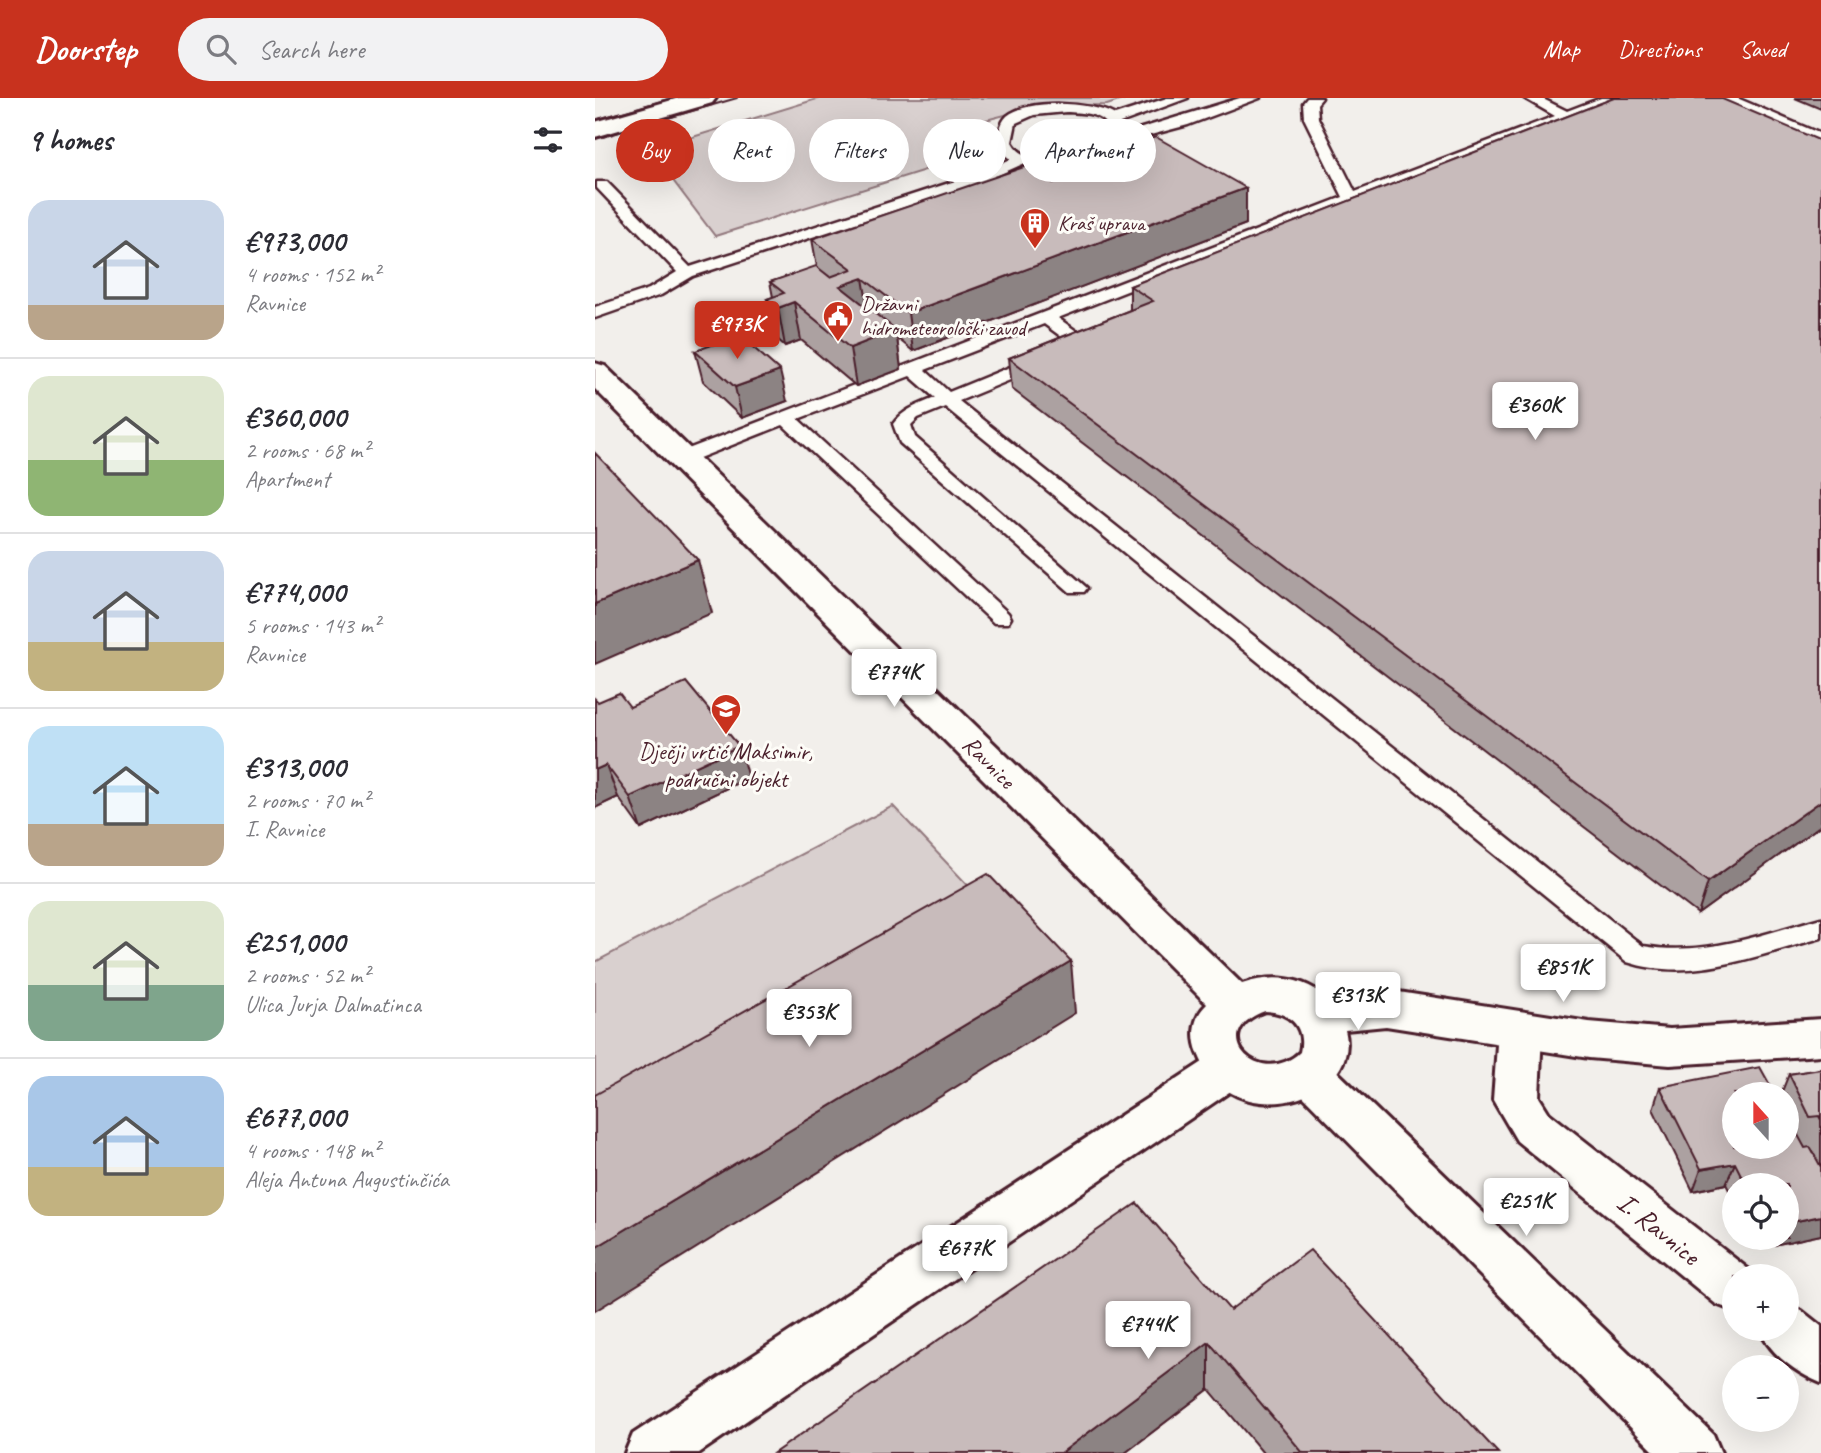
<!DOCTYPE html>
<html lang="en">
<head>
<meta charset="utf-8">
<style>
	:root { --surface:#fff; --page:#f2f2f3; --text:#2b2b33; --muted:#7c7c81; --line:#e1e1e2; --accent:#c8321e }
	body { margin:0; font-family:Caveat,sans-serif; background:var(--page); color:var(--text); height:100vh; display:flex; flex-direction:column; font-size:26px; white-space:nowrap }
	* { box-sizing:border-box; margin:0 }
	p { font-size:23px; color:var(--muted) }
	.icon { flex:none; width:38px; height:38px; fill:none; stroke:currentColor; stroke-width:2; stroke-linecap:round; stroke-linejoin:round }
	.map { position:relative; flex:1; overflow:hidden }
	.panel { display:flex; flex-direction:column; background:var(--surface); width:595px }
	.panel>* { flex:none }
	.hud { position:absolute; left:21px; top:21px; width:665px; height:63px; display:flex; gap:14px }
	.needle { width:46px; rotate:339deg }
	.buttons { position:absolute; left:1127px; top:984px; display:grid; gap:14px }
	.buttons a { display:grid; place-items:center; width:77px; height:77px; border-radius:50%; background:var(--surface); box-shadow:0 7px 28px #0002; font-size:35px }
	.price { position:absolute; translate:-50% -60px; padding:0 16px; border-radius:7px; background:#fff; color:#222; font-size:23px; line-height:46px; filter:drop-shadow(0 2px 4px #0008) }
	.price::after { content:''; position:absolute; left:50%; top:42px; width:21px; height:16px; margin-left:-10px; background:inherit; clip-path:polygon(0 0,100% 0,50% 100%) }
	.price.active { background:var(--accent); color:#fff }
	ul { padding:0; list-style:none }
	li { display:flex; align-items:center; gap:21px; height:175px; padding:0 28px }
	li+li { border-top:2px solid var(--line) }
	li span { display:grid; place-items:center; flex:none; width:196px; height:140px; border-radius:21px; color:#555 }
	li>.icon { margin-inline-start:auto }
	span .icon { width:84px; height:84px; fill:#fffc; stroke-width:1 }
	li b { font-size:30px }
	h2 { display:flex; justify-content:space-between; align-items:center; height:84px; padding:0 28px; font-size:30px }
	.chip { padding:0 24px; border-radius:32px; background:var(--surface); box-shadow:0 7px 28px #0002; font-size:24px; line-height:63px }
	.chip.active { background:var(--accent); color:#fff }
	header { display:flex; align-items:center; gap:42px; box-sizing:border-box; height:98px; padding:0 35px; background:var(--accent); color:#fff }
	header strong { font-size:33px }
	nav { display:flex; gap:38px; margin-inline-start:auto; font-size:24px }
	.search { width:490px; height:63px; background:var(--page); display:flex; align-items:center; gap:18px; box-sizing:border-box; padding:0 24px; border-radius:38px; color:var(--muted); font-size:26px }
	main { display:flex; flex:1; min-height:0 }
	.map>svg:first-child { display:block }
	.green { fill:#d9d0cf; stroke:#92787d; stroke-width:2 }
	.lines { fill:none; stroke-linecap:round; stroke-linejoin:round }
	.service-casing { stroke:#4a1f2b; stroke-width:5 }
	.minor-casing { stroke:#4a1f2b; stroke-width:6 }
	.tertiary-casing { stroke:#4a1f2b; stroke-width:6 }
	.secondary-casing { stroke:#4a1f2b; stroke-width:6 }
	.service { fill:#fdfcf7; fill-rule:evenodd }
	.minor { fill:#fdfcf7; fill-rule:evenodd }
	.tertiary { fill:#fdfcf7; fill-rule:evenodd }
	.secondary { fill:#fdfcf7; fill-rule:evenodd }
	.tram { stroke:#4a1f2b; stroke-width:2 }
	.wall { fill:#aca1a1; stroke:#4a1f2b; stroke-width:2 }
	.shaded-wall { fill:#8c8383; stroke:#4a1f2b; stroke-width:2 }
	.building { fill:#c8bbbb; stroke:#4a1f2b; stroke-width:2 }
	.labels { text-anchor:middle; stroke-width:6; stroke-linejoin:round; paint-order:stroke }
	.far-poi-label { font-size:21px; fill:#4a1f2b; stroke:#fdfcf7; text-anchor:start }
	.poi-label { font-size:24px; fill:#4a1f2b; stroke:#fdfcf7 }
	.street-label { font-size:24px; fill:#4a1f2b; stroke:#fdfcf7 }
	.near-street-label { font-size:28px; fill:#4a1f2b; stroke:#fdfcf7 }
</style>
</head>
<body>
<header>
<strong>Doorstep</strong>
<div class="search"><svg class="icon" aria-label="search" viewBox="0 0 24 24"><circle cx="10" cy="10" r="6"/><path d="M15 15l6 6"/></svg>Search here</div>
<nav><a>Map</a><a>Directions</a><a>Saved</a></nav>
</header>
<main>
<section class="panel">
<h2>9 homes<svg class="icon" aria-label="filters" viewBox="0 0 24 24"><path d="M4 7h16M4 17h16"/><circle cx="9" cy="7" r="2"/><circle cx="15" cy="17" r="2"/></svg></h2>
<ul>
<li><span style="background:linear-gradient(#c9d6e8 75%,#b9a48a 0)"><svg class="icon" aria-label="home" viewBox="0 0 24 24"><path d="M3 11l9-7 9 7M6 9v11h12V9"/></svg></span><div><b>€973,000</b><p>4 rooms · 152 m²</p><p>Ravnice</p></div></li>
<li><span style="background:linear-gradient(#dfe7d0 60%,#8fb573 0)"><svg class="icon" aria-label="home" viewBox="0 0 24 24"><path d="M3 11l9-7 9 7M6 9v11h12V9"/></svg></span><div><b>€360,000</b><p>2 rooms · 68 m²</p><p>Apartment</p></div></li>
<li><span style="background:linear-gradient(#c9d6e8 65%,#c2b280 0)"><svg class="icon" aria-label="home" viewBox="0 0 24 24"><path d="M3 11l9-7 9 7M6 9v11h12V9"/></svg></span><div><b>€774,000</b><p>5 rooms · 143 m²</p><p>Ravnice</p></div></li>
<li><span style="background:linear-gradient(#bfe0f5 70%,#b9a48a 0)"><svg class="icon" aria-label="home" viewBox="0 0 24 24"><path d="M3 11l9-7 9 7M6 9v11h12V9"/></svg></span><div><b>€313,000</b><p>2 rooms · 70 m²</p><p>I. Ravnice</p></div></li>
<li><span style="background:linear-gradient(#dfe7d0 60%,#7fa58c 0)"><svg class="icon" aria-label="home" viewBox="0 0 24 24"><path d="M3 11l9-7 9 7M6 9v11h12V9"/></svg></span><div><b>€251,000</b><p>2 rooms · 52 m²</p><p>Ulica Jurja Dalmatinca</p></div></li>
<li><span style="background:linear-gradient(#a9c7e8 65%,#c2b280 0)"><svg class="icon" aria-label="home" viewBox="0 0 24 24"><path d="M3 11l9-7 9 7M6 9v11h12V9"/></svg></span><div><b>€677,000</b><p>4 rooms · 148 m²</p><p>Aleja Antuna Augustinčića</p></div></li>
</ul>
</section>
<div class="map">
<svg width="1226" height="1355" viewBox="0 0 1226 1355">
	<rect width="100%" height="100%" fill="#f2efeb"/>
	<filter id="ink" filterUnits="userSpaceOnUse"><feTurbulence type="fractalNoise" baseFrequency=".0143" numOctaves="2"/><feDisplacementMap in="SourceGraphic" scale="14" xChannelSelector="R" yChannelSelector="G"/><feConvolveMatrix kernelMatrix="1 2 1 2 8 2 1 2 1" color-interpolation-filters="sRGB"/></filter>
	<g filter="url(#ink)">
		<path class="green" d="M225 0H533L512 7 444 8 387 23 384 55 120 138 55 52Z
			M298 708 384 799 0 1016V864Z"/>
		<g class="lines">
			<g class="service-casing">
				<path id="service" d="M572 0H593L525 25 524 37 645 0H665L593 27 518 47 489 60 460 66 430 65 392 82 98 178 66 197 0 220V209L54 191 82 174 2 90V84H12L95 169 382 76 416 61 410 56 403 44C404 35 405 25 412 18 434 0 497 4 520 17ZM471 14C486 15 503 14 513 27L509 41C485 50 434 76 417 44L421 25 439 17Z
					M712 0H727L722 6 723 20 760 94 960 18 929 0H946L972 13 1006 0H1025L463 220 494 242 496 246C491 254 478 257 469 255L466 251 475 245 449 226 330 272 354 294 437 260H449L452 264 449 268 364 303 1048 848C1109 859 1168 836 1226 820V840C1164 857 1096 885 1032 864L350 309 323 320 316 327 320 339 492 490 489 494H475L305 345 298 326C309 311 323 307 340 300L315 278 203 321 413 515 416 520 413 525H399L188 327 94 364H80L78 360 80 356 748 99 709 20 708 5Z
					M1123 0H1142L1226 36V45Z"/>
			</g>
			<g class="minor-casing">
				<path id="minor" d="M925 915 941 920 947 933 944 999 954 1015 1157 1174 1159 1178H1139V1213L1121 1206 922 1043 898 1002 903 933 909 920Z
					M633 952 649 958 656 971 649 984 104 1355H30L38 1336 617 958Z
					M714 956 730 962 1118 1336 1126 1355H1061L698 988 691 975 698 962Z
					M1192 1207 1207 1213 1226 1228V1285C1200 1274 1175 1256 1164 1230H1192Z"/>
			</g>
			<g class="tertiary-casing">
				<path id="tertiary" d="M0 265 10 268 647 886C677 876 708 878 733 901L753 895 791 892 994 924 1075 931 1226 921V957L1075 967 994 960 791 928 750 932C769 1003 635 1041 603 955 596 938 598 919 612 906L0 291ZM670 913C694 914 711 928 705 954 665 992 609 935 670 913Z"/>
			</g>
			<g class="secondary-casing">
				<path id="secondary" d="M84 0H121L117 5 0 39V24Z"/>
			</g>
			<use href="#service" class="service"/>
			<use href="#minor" class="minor"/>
			<use href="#tertiary" class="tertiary"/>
			<use href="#secondary" class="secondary"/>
			<path class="tram" d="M0 22 77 0
				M0 41 142 0"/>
		</g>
		<path class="wall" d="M1019 0 1226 727 1103 816 417 291 414 260 535 212V188Z
			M1200 0H1226V11Z
			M479 67 651 90V126L318 253 302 240 306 271 261 288 206 242 190 248 180 239 172 201 178 199 175 184 222 169 217 141 458 85 480 77Z
			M100 253 192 303 147 320 108 283Z
			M0 601 3 604 35 609 153 680 46 731 23 699 0 710Z
			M1226 971V1137L1164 1150 1158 1139H1192V1087H1139V1102L1131 1086 1098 1093 1058 1011 1065 989 1192 1048V996H1186L1194 976Z
			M635 1212 903 1355H668L614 1291 530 1355H179Z"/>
		<path class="shaded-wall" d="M651 90V126L318 253 313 215Z
			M268 180 274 217 245 188Z
			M199 204 206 242 190 248 183 210Z
			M301 232 306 271 261 288 255 250Z
			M185 273 192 303 147 320 140 289Z
			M103 462 117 515 0 566V506Z
			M144 648 153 680 46 731 35 699Z
			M11 667 23 699 0 710V672Z
			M1226 703V727L1103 816 1113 784Z
			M476 863 480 915 0 1213V1150Z
			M1140 1065 1131 1086 1098 1093 1106 1071Z
			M1226 1118V1137L1164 1150 1169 1139H1192V1125Z
			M614 1244V1291L530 1355H466Z"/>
		<path class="building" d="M1019 0H1125L1226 43V703L1113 784 414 260 558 203 535 188Z
			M561 39 651 90 313 215 268 180 245 188 301 232 255 250 199 204 183 210 172 201 189 195 175 184 221 168 235 179 257 171 217 141 432 68 458 85 490 74 479 67Z
			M144 237 185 273 140 289 100 253Z
			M0 355 103 462 0 506Z
			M91 584 144 648 35 699 11 667 0 672V601L3 604 24 595 35 609Z
			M393 776 476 863 0 1150V997Z
			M1165 969 1180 996H1139V1048H1192V1017L1210 1050 1215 1049 1226 1069V1118L1192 1125V1087H1151L1140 1065 1106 1071 1065 989Z
			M1226 971V1022L1224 1018 1215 1019 1194 976Z
			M542 1105 635 1212 715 1152 903 1355H708L614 1244 466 1355H179Z"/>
	</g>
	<defs>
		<g id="building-pin" transform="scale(1.575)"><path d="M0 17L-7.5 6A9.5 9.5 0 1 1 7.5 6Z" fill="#c8321e" stroke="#fdfcf7"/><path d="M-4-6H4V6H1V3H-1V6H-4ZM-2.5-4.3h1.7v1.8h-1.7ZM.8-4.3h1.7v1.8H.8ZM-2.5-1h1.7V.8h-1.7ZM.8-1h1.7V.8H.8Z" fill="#fff"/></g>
		<g id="civic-pin" transform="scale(1.575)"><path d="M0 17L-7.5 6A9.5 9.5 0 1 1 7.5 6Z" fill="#c8321e" stroke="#fdfcf7"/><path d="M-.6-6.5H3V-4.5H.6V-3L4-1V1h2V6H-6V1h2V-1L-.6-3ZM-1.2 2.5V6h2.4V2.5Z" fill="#fff"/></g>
		<g id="school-pin" transform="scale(1.575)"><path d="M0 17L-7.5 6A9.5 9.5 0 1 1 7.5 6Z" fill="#c8321e" stroke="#fdfcf7"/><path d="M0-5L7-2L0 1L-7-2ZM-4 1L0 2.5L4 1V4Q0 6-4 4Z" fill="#fff"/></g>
	</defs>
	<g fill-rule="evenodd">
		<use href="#building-pin" x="440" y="125"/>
		<use href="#civic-pin" x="243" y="218"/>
		<use href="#school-pin" x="131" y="611"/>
	</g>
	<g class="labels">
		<g class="far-poi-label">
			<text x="463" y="132">Kraš uprava</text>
			<text x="266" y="213">Državni<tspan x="266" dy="24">hidrometeorološki zavod</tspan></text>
		</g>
		<g class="poi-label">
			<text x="131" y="661">Dječji vrtić Maksimir,<tspan x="131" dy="28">područni objekt</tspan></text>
		</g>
		<g class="street-label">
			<text transform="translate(394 664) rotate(45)" y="8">Ravnice</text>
		</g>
		<g class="near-street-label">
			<text transform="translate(1064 1130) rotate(39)" y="10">I. Ravnice</text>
		</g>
	</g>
</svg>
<div class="buttons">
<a><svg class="needle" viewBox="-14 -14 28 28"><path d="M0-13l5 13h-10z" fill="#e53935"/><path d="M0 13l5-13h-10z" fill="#7c7c81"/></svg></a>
<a><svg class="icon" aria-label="locate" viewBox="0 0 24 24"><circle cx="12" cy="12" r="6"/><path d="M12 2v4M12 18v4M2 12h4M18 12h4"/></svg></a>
<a>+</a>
<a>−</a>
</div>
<b class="price active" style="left:142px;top:263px">€973K</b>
<b class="price" style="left:940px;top:344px">€360K</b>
<b class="price" style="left:299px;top:611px">€774K</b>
<b class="price" style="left:968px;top:906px">€851K</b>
<b class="price" style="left:763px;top:934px">€313K</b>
<b class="price" style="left:214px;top:951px">€353K</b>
<b class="price" style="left:931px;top:1140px">€251K</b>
<b class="price" style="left:370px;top:1187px">€677K</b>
<b class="price" style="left:553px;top:1263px">€744K</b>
<div class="hud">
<a class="chip active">Buy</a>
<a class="chip">Rent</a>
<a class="chip">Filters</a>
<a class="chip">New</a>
<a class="chip">Apartment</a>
</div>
</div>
</main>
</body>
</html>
